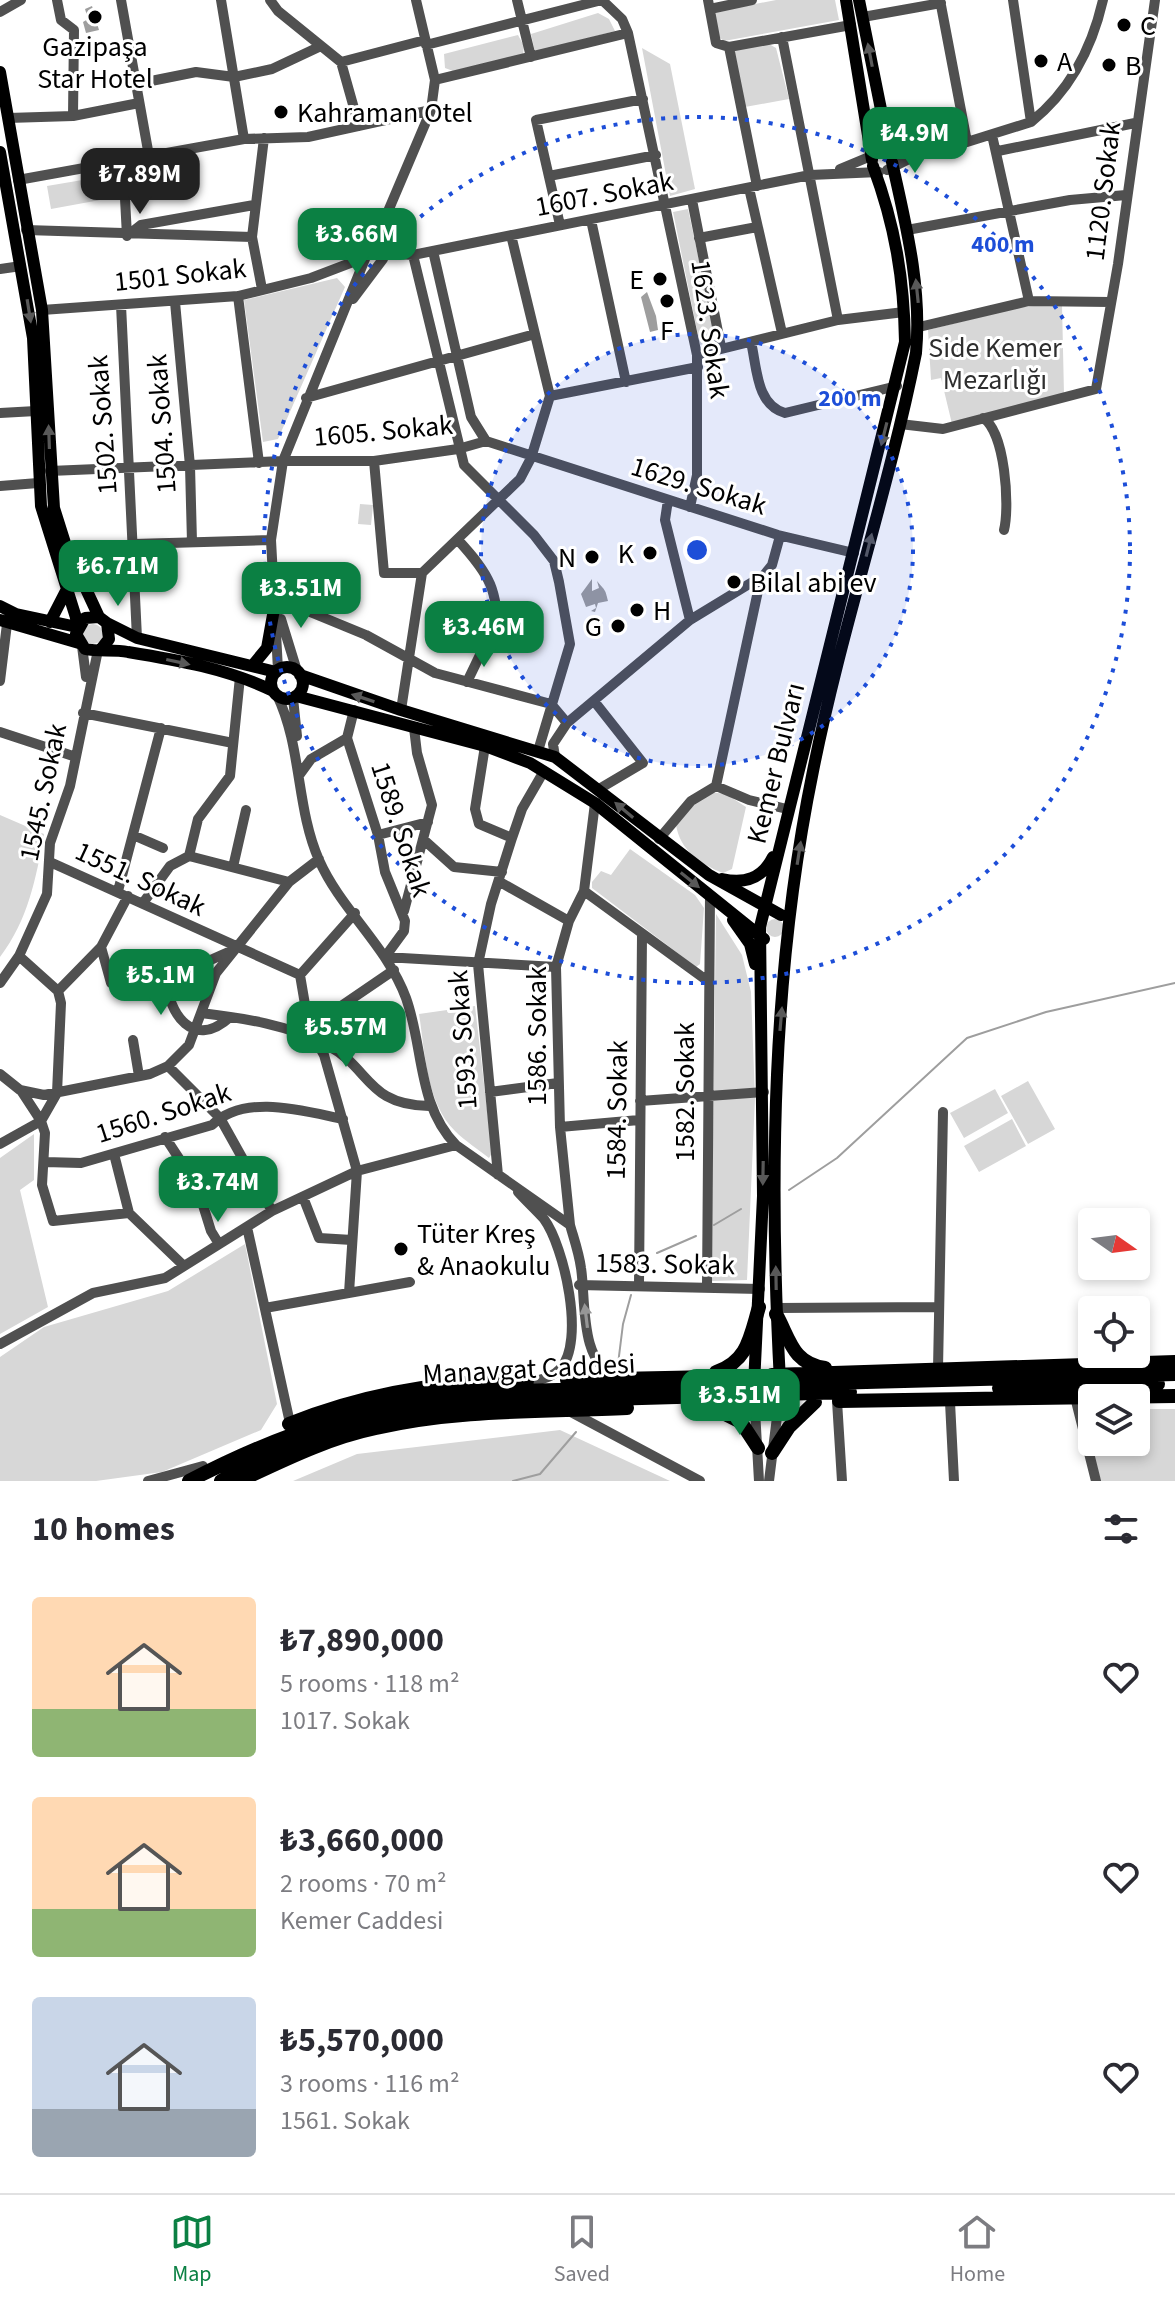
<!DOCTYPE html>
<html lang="en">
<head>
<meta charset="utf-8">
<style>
	:root { --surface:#fff; --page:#f2f2f3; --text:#2b2b33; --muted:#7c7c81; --line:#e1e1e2; --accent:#0b8043 }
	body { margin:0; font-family:"Source Sans 3",sans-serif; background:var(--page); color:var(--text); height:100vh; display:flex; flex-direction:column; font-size:30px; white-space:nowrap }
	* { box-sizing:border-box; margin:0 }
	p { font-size:26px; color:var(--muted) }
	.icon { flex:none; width:44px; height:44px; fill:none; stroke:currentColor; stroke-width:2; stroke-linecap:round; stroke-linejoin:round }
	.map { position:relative; height:1481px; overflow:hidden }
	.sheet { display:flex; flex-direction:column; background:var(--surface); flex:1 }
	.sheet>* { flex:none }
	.needle { width:52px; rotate:104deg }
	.controls { position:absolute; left:1078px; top:1208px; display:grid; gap:16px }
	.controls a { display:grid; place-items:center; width:72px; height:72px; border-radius:8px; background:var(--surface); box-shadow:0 4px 12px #0003; font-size:40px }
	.price { position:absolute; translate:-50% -68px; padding:0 18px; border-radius:16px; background:var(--accent); color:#fff; font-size:26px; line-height:52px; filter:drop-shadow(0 2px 4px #0008) }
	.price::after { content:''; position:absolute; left:50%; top:48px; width:24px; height:18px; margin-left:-12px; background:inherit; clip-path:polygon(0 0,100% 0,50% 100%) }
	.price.selected { background:#222; color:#fff }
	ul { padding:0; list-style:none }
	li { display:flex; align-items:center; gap:24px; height:200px; padding:0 32px }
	li span { display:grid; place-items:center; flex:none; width:224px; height:160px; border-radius:8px; color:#555 }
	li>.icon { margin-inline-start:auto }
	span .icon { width:96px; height:96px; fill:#fffc; stroke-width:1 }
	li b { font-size:34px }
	h2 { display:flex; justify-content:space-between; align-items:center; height:96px; padding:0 32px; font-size:34px }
	.tab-bar { display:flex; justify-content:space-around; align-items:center; height:112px; border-top:2px solid var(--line); background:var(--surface); font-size:22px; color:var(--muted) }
	.tab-bar a { display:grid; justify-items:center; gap:4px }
	.tab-bar .selected { color:var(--accent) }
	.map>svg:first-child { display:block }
	.green { fill:#d7d7d7 }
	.water { fill:#9e9e9e }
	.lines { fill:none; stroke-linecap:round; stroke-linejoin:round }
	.stream { stroke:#9e9e9e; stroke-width:2 }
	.minor { stroke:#505050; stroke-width:10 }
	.major { stroke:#000; stroke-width:12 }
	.highway { stroke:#000; stroke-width:14 }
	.oneway { fill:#595959 }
	.oneway2 { fill:#969696 }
	.ring { fill:none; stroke:#1d4ed8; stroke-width:4; stroke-dasharray:4 8 }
	.poi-dot { fill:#000; stroke:#fff; stroke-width:3 }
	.labels { text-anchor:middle; stroke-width:6; stroke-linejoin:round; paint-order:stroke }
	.poi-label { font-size:28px; fill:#000; stroke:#fff; text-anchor:start }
	.street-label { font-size:28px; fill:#000; stroke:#fff }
	.park-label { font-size:28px; fill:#2e2e2e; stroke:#fff }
	.centre { fill:#1d4ed8; stroke:#fff; stroke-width:4 }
	.ring-label { font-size:24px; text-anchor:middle; font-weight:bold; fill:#1d4ed8; stroke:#fff; stroke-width:6; stroke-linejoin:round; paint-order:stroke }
</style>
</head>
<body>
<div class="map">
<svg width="1175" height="1481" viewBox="0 0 1175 1481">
	<rect width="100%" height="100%" fill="#fff"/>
	<path class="green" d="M776 0H835L839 20 724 41 716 35 713 12Z
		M598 13 609 19 615 31 535 52 531 34Z
		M518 35 524 46 523 55 453 71 445 68 444 54Z
		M769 44 776 48 789 99 745 107 734 50Z
		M642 48 670 64 695 189 670 196Z
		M118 174 122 196 51 209 47 186Z
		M688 209 716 340 700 345 673 212Z
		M337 278 345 287 278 439 263 442 244 300Z
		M1062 304 1064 395 952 424 941 378 931 380 928 330 1020 307Z
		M360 504 373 505 371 525 358 524Z
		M83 634a10 10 0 1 1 20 0a10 10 0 1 1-20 0Z
		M709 792 726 794 746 807 732 869 723 873C700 864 680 850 676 825L689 806Z
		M0 815 44 834C36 879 28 920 0 957Z
		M630 849 695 895 704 908 700 964 696 967 592 888V882L601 871 611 875Z
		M716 914 742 955 751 992 755 1098 747 1280 711 1281Z
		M766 928a9 9 0 1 1 18 0a9 9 0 1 1-18 0Z
		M475 1006 492 1153 489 1158C478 1149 465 1141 455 1131 426 1103 425 1051 419 1014Z
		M1028 1081 1055 1129 1028 1144 1001 1096Z
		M995 1089 1008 1113 964 1138 950 1113Z
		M1012 1119 1026 1146 979 1172 964 1146Z
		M34 1134V1180L20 1190 48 1307 0 1334V1158Z
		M245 1244 277 1404 261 1430 162 1472 96 1481H0V1357L44 1327 168 1291Z
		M1136 1409H1175V1481H1101L1086 1432 1091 1416 1092 1442H1136Z
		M560 1430 670 1481H293L357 1454Z"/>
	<path class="water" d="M92 6 99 30 86 33 83 22 88 19 85 9Z
		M647 292 656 316 658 330 650 332 641 297Z
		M592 579V591L599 588 597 581C605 591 605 588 608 601L598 603 595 612 591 611 596 608 595 604 586 607 581 594Z"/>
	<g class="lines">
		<path class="stream" d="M789 1190 837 1158 967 1038 1046 1012 1175 983
			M714 1225 741 1209
			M657 1253 696 1236
			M617 1372 623 1324 631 1295
			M513 1481 540 1474 576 1432"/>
		<path class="minor" d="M57 0 61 20 74 30 73 116
			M121 0 149 156
			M221 0 244 139
			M270 0 278 11 341 62 359 126
			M517 0 531 57
			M602 0 622 19 628 33 697 355V475L690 507
			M708 0 716 43 729 47 851 25
			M940 0 967 142
			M710 9 752 0
			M0 12 21 0
			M863 17 941 3
			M782 37 838 320
			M426 45 602 0
			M729 47 757 186
			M341 62 425 40
			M435 80 628 33
			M136 84 196 72 234 77 272 69 321 46
			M8 118 73 116 139 103
			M1031 122C1070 91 1092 48 1103 0
			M992 135 1029 301
			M998 151 1135 123
			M881 152 967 142 1031 122 1013 0
			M123 161 127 236
			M840 169 876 154
			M887 170 923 152
			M549 176 656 155
			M18 180 244 139 308 137 431 110
			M749 188 782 333
			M692 200 721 347
			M591 220 626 382
			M560 225 536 120 643 99
			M26 230 252 237
			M907 230 1070 200 1126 195
			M132 232 141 225 254 205
			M699 238 757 227
			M372 249 382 253 413 255 810 175 879 172
			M433 251 471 417 486 441 778 535 854 553
			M413 255 464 465 534 535 554 561 559 582 570 644 538 751
			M0 269 21 266
			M262 289 252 237 264 138
			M238 296 259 463
			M353 299 383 259 384 226
			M175 302 190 466 192 542
			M121 305 137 638
			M42 310 238 296 311 278 366 257
			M919 327 1029 301 1110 302
			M751 342C757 367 756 405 785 413L897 386
			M697 355 838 320 904 312
			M550 396 698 367
			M306 398 535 334
			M0 413 36 411
			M983 418C1005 431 1010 506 1004 530
			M900 424 943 429 1096 389 1118 264 1155 0
			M374 461 384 573H422
			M50 471 283 461H374L458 449 486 441
			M0 486 38 483
			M668 500 665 520 690 620
			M458 540C491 576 497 589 499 639L480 655 467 682
			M134 544 271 540
			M276 598 366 635 435 673 551 704 567 723
			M281 619 297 671
			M82 646 86 677
			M278 670 271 540 283 461 367 254 372 249 431 110 435 80 416 0
			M0 681 7 624
			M277 695C302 747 296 808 319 860 341 910 387 946 406 998 424 1048 417 1105 456 1145L570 1225C574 1239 579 1253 581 1268 586 1299 579 1365 617 1376
			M293 698 297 736
			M594 701 643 763 599 789
			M354 710 347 738 378 835 385 872 405 921 404 931 385 957
			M401 710 422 573 520 479 531 458 550 396 511 235
			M83 713 233 743
			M0 732 76 757
			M485 746 475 809 479 824 512 838
			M555 757 553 744 567 723 690 620 764 575 772 565 780 536
			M300 774 311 759 347 738
			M716 786 749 800 787 809
			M133 835 163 848
			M378 835 428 822
			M659 839 691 801 716 786 761 577
			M424 840 454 867 502 872
			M189 856 289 882
			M50 862 300 975
			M233 867 246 810
			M500 882 569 921
			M118 891 161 728
			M584 891 709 982
			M143 903 170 866 189 856 198 819 230 776 240 677
			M404 911 432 805 417 753 414 728
			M101 947 111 983C142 997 204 962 235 949
			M19 956 58 991 101 947 128 896
			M385 957 556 967
			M300 975 309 1028 324 1055 357 1171 349 1293
			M300 975 355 913
			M166 977C168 1015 194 1050 230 1017
			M0 983 19 956 47 894 50 843 70 786 98 650
			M58 991 61 1003 57 1093 41 1121 45 1133 42 1185 53 1221 129 1213
			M201 1013C244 1018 288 1025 327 1045 371 1068 366 1105 429 1106
			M309 1028 394 970
			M133 1040 139 1076
			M168 1066 220 1118 272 1211
			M0 1074 20 1090 44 1095 150 1074 168 1066 189 1045 216 973 289 882 319 859
			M490 1092 558 1083
			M640 1101 764 1092
			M560 1127 639 1120
			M165 1137 197 1186 211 1231 219 1244
			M0 1144 41 1121 22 1092
			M114 1154 129 1213 184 1266
			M45 1162 81 1163 212 1125C245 1093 304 1111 343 1119
			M498 1175 478 964 491 904 512 838 522 809 544 771
			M518 1192C526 1201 536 1210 544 1219 564 1246 586 1342 560 1369 553 1377 542 1379 532 1382
			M303 1197 319 1238 352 1240
			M570 1225 560 1127 556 967 569 921 584 891 595 803
			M247 1227 290 1423
			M579 1285 760 1289
			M639 1285 642 935
			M707 1287 710 896
			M265 1308 410 1282
			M776 1308 938 1307
			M0 1344 93 1293 165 1278 272 1211 357 1171 456 1145
			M938 1369 943 1112
			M754 1392 759 1481
			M1075 1397 1096 1481
			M837 1401 842 1481
			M950 1402 954 1481
			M571 1412 700 1481
			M148 1481 203 1466
			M769 1481 780 1393"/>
		<path class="major" d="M846 0 872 160
			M859 0 891 159
			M0 72 42 310 54 508 66 546 99 617
			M0 152 33 338 41 506 78 624
			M0 606 16 614 77 627
			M0 620 79 643
			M50 622 66 591
			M107 623 137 638 276 672
			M102 648 109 639 107 623 99 617 85 618 76 634 85 649C99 652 114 649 128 652 177 660 229 669 273 691
			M253 665 267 648 276 598
			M271 683a16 16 0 1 1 32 0a16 16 0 1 1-32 0Z
			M300 675 401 710 555 757 709 875 781 915
			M296 696 485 746 530 763 595 803 764 939
			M722 879C744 884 762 879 773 857
			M733 920 750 944 755 964
			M780 1381C769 1178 772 971 813 771 841 630 888 493 916 353 922 288 906 225 892 162
			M754 1385 763 1196 760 927 905 342C904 279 895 225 873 166"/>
		<path class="highway" d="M776 1314C790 1339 792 1363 825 1368
			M716 1372C748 1361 750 1337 759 1307
			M772 1375 1175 1362
			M567 1380 763 1376
			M999 1388 1158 1384
			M839 1401 1175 1396
			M707 1405 741 1422 758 1448
			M289 1424C364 1394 446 1380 527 1381
			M772 1453 789 1427 815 1402
			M189 1481C293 1427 365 1407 481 1392L1175 1374
			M221 1481C348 1405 464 1403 607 1399 688 1397 769 1395 850 1392
			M239 1481C284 1460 328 1438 376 1428 458 1409 543 1412 627 1408"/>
	</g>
	<defs><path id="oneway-solid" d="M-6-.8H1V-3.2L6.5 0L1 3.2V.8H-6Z" transform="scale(2)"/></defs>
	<g class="oneway">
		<use href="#oneway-solid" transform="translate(870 55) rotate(-101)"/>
		<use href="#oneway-solid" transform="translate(917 291) rotate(-96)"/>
		<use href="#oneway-solid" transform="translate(29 311) rotate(81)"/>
		<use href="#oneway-solid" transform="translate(884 434) rotate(104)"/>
		<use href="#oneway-solid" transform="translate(49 437) rotate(-92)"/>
		<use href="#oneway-solid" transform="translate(869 545) rotate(-76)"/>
		<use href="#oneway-solid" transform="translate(178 662) rotate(12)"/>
		<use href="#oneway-solid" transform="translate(363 698) rotate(-162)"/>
		<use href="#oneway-solid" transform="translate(624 810) rotate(-140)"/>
		<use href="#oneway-solid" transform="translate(799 853) rotate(-81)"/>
		<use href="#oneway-solid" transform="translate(690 880) rotate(39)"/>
		<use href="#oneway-solid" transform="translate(781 1019) rotate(-85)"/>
		<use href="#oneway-solid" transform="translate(763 1173) rotate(91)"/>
		<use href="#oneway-solid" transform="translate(776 1278) rotate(-91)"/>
	</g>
	<use class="oneway2" href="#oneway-solid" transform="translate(586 1316) rotate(-97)"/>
	<circle cx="697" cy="550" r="216" fill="#1d4ed8" fill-opacity=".12"/>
	<g class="ring">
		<circle cx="697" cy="550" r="216"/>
		<circle cx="697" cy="550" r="433"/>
	</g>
	<g class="poi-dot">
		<circle cx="95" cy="17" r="8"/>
		<circle cx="1124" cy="25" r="8"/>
		<circle cx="1041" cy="61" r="8"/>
		<circle cx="1109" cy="65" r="8"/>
		<circle cx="281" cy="112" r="8"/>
		<circle cx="660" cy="279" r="8"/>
		<circle cx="667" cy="301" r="8"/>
		<circle cx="650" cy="553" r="8"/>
		<circle cx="592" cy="557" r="8"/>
		<circle cx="734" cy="582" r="8"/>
		<circle cx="637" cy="610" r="8"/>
		<circle cx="618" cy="626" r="8"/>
		<circle cx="401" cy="1249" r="8"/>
	</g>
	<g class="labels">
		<g class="poi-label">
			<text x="1140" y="35">C</text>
			<text x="95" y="56" text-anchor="middle">Gazipaşa<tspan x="95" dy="32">Star Hotel</tspan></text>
			<text x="1057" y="71">A</text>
			<text x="1125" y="75">B</text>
			<text x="297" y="122">Kahraman Otel</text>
			<text x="644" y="289" text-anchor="end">E</text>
			<text x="667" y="340" text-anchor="middle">F</text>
			<text x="634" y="563" text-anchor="end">K</text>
			<text x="576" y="567" text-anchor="end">N</text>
			<text x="750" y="592">Bilal abi ev</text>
			<text x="653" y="620">H</text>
			<text x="602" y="636" text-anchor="end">G</text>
			<text x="417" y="1243">Tüter Kreş<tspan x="417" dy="32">&amp; Anaokulu</tspan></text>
		</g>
		<g class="street-label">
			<text transform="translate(1102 191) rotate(-83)" y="10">1120. Sokak</text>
			<text transform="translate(604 193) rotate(-11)" y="10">1607. Sokak</text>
			<text transform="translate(180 274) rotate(-6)" y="10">1501 Sokak</text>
			<text transform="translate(711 329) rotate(82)" y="10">1623. Sokak</text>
			<text transform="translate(161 424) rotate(-94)" y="10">1504. Sokak</text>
			<text transform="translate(102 425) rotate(-94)" y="10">1502. Sokak</text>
			<text transform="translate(383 430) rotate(-5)" y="10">1605. Sokak</text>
			<text transform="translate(699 485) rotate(17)" y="10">1629. Sokak</text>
			<text transform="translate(775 763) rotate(-76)" y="10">Kemer Bulvarı</text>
			<text transform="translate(42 792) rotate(-78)" y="10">1545. Sokak</text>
			<text transform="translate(402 829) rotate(72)" y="10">1589. Sokak</text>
			<text transform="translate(141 878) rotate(25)" y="10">1551. Sokak</text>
			<text transform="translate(536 1036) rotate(-90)" y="10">1586. Sokak</text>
			<text transform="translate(462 1040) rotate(-94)" y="10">1593. Sokak</text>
			<text transform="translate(684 1092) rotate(-90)" y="10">1582. Sokak</text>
			<text transform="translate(616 1110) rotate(-89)" y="10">1584. Sokak</text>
			<text transform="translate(163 1112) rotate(-18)" y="10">1560. Sokak</text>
			<text transform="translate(665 1263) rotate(1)" y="10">1583. Sokak</text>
			<text transform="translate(529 1368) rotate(-3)" y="10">Manavgat Caddesi</text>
		</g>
		<g class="park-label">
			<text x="995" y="357">Side Kemer<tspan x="995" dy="32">Mezarlığı</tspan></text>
		</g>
	</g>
	<circle cx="697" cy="550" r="12" class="centre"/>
	<g class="ring-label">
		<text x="1003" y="252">400 m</text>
		<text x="850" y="406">200 m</text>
	</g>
</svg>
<div class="controls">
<a><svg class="needle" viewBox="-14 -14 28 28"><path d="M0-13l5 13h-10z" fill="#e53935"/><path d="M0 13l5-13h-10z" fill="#7c7c81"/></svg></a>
<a><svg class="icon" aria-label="locate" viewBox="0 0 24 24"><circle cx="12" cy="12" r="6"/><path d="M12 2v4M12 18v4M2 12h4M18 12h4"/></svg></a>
<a><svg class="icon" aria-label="layers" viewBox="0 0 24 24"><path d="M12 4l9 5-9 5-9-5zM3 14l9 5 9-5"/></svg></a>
</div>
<b class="price" style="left:915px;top:175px">₺4.9M</b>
<b class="price selected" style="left:140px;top:216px">₺7.89M</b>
<b class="price" style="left:357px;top:276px">₺3.66M</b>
<b class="price" style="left:118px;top:608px">₺6.71M</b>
<b class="price" style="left:301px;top:630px">₺3.51M</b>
<b class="price" style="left:484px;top:669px">₺3.46M</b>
<b class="price" style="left:161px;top:1017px">₺5.1M</b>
<b class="price" style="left:346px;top:1069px">₺5.57M</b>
<b class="price" style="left:218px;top:1224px">₺3.74M</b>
<b class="price" style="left:740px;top:1437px">₺3.51M</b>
</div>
<section class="sheet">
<h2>10 homes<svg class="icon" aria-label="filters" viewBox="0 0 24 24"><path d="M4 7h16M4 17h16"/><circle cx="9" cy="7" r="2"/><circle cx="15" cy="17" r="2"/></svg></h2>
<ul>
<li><span style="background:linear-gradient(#ffd9b3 70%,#8fb573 0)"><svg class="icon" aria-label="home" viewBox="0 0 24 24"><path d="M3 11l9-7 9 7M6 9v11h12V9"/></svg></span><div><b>₺7,890,000</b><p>5 rooms · 118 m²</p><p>1017. Sokak</p></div><svg class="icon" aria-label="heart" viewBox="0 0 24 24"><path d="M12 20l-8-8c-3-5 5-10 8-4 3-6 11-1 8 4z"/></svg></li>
<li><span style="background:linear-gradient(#ffd9b3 70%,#8fb573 0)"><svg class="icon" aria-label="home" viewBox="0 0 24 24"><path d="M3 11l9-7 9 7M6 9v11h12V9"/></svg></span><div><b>₺3,660,000</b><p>2 rooms · 70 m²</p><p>Kemer Caddesi</p></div><svg class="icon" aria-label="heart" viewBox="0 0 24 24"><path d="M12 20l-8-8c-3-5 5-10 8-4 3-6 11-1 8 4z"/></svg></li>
<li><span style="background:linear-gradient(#c9d6e8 70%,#9aa5b1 0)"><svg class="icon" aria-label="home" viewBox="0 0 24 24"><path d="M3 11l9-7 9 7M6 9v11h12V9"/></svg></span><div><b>₺5,570,000</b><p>3 rooms · 116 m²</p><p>1561. Sokak</p></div><svg class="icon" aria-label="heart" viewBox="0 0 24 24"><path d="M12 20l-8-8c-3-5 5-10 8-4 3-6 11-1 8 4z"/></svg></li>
</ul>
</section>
<nav class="tab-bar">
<a class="selected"><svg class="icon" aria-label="map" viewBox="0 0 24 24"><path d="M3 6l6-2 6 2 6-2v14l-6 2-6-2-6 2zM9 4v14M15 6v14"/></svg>Map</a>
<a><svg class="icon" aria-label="saved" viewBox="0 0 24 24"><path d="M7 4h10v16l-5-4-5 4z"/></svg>Saved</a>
<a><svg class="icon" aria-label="home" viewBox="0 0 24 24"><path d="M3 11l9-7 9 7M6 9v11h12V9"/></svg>Home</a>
</nav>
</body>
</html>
